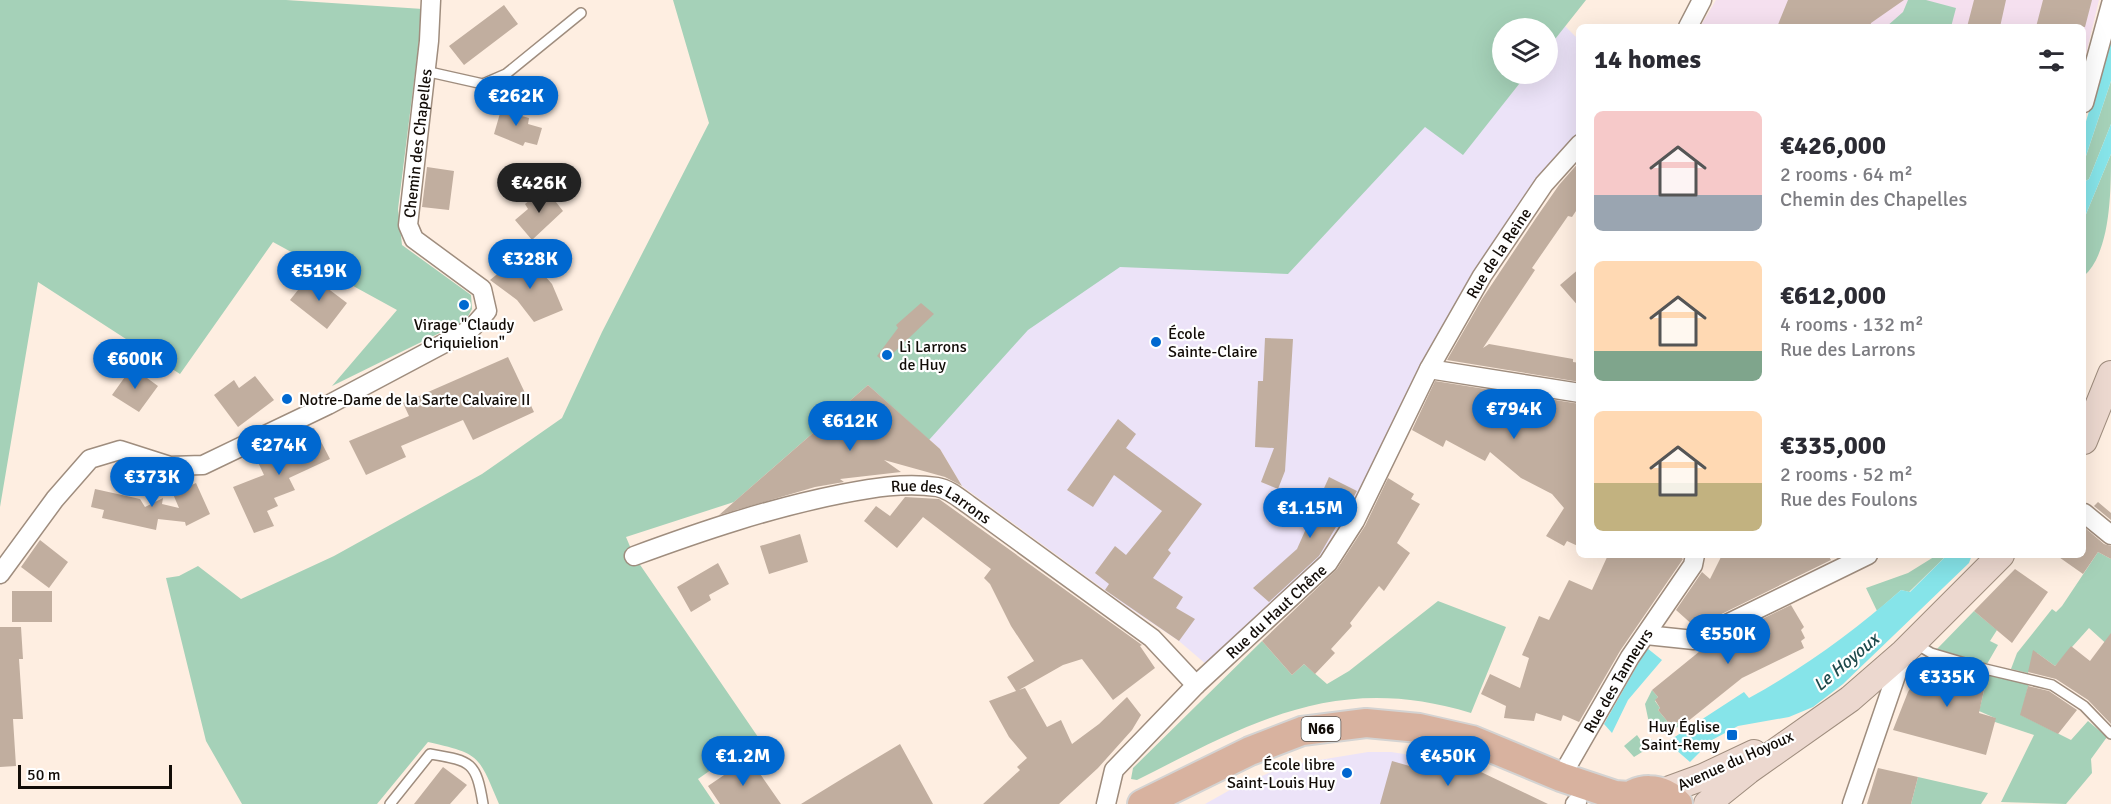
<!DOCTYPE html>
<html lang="en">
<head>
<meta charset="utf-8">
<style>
	:root { --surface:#fff; --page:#f2f2f3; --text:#2b2b33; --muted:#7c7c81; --accent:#0068d0 }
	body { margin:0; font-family:Signika,sans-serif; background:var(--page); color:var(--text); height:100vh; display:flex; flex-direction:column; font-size:22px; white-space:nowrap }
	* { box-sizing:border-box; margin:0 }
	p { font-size:20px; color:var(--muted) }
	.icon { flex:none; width:33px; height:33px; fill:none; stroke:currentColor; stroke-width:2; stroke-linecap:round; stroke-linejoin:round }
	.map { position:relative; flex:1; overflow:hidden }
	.drawer { position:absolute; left:1576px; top:24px; width:510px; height:534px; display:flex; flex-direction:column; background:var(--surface); border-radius:9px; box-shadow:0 6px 24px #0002 }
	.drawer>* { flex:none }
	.controls { position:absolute; left:1492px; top:18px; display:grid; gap:12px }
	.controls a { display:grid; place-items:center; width:66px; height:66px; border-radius:50%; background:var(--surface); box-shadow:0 6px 24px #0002; font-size:30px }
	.scale { position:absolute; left:18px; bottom:15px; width:154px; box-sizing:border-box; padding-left:6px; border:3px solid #120c07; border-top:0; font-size:16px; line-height:21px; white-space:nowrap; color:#120c07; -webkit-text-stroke:4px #fff; paint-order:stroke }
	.price { position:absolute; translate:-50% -51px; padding:0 14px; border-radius:21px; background:var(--accent); color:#fff; font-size:20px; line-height:39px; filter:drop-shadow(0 2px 3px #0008) }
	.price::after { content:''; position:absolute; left:50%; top:36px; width:18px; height:14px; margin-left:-9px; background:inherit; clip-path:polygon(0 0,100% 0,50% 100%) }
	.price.on { background:#222; color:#fff }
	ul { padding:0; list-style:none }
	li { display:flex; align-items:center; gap:18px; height:150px; padding:0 18px }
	li span { display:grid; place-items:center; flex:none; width:168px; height:120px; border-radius:9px; color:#555 }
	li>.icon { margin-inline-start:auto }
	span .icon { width:72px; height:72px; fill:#fffc; stroke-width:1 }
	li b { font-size:26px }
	h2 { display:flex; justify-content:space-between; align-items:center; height:72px; padding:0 18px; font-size:26px }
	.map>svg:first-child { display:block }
	.education { fill:#ece3f8 }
	.medical { fill:#f5e0ef }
	.green { fill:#a5d1b8 }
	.water { fill:#86e4e9 }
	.building { fill:#c1ae9f }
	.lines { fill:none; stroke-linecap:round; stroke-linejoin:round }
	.lane-casing { stroke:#9f8d7e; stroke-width:12 }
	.street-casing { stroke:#9f8d7e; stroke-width:21 }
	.secondary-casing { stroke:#9f8d7e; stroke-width:28 }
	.primary-casing { stroke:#d4d3d2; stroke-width:32 }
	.lane { stroke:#fff; stroke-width:9 }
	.street { stroke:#fff; stroke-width:18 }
	.secondary { stroke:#ecd8cf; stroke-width:26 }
	.primary { stroke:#d8b29f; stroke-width:28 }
	.poi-dot { fill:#0068d0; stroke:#fff; stroke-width:2 }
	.labels { text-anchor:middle; stroke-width:4.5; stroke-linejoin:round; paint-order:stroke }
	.shield { fill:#fff; stroke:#595551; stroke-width:1.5 }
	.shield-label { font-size:15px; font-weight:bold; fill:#120c07 }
	.street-label { font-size:16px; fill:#120c07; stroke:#fff }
	.poi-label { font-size:16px; fill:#120c07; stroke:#fff; text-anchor:start }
	.water-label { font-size:18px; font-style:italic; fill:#1e4a4c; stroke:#fff }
</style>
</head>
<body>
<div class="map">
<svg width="2111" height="804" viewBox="0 0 2111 804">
	<rect width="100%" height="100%" fill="#feeee1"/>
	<path class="education" d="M1565 26 1579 40V134L1538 180 1475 274 1418 369 1360 492 1314 566 1207 665 1179 641 1128 607 962 486 940 449 868 385 1447 45 1510 95 1527 74H1548V48Z
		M1368 752H1391L1431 758 1416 804H1205L1237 786 1289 765Z"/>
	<path class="medical" d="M1716 0H2099L2084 62V27H1700Z"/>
	<path class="green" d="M0 0H286L423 9 398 209 402 245 471 295 472 309 466 320 332 386 397 310 273 242 180 374 38 282 0 507Z
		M673 0H1586L1548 48V28H1503V74H1527L1463 155 1425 127 1288 274 1120 267 1028 330 929 440 868 385 734 502 626 537 634 556 758 737 698 779 715 804H499C478 755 481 754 428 742L377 804H242L206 741 166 578 179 576 198 566 241 599 334 556 482 474 562 418 602 332 709 123Z
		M1908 0H1926L1956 8 1951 27H1886L1903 12Z
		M2111 81V124L2089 179 2084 182V162Z
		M2111 154C2111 190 2111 252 2084 276V219Z
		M2098 552 2111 559V648L2089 628 2055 666 2037 653 2028 673 2011 669 2017 653 2052 609 2056 612 2062 606Z
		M1937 555H1947L1909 592 1901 590 1877 611 1866 588 1908 573Z
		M1438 601 1506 627 1471 713C1337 672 1252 722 1137 780L1131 779 1133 768 1262 641 1292 675 1304 664 1327 684 1349 671Z
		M1974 611 1997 630 1990 641 1998 645 1987 664 1937 649Z
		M1988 675 2029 683 2021 715 2071 740 2088 721 2107 737 2091 759 2092 773 2066 804 2001 802 2034 735 1995 722V718L1979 711Z
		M1652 690 1658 697 1655 701 1660 708 1658 710 1668 722H1676L1682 726 1664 731 1649 723 1645 704Z
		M1637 735 1644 745 1651 739 1655 744 1634 757 1624 746Z
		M1918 777 1988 793 1981 804H1911Z"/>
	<path class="water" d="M2111 38V81L2084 162V128Z
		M2111 124V154L2084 219V182L2089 179Z
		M1947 555H1972L1969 563 1843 684 1813 707 1789 717 1738 726 1712 740 1690 762 1667 742 1744 692 1749 698C1805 667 1853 632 1901 590L1910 592Z
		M1647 648 1662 660 1628 700 1612 733 1604 724Z"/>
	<path class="building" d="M1788 0H1904L1871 23 1870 27H1777Z
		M1974 0H2006L2000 27H1967Z
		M2043 0H2092L2085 27H2036Z
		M504 5 518 24 464 65 449 46Z
		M503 103 519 108 518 115 529 118 528 124 542 128 537 145 525 142 523 146 494 134Z
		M1580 161V205L1572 217 1568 216 1532 268 1535 270 1483 348 1489 344 1573 359V362L1580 363V382L1447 360 1482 299 1536 218 1559 185Z
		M427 167 454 171 449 210 422 207Z
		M545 188 563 211 532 240 515 220 528 209 525 204Z
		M527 256 552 284 563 310 534 322 517 300 490 280 507 266 513 271Z
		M1580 268V308L1560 285Z
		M310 275 347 303 327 329 290 300Z
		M921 303 934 314 884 362 877 356 898 328 896 325Z
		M1265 338 1293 339 1285 471 1278 489 1261 482 1274 448 1255 447 1258 381H1263Z
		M508 357 534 412 473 440 463 420 401 446 406 457 366 475 349 441 409 416 403 403Z
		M132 367 158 386 139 412 112 395Z
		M255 376 274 400 238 427 214 395 234 380 239 388Z
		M1435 381 1580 404V547L1567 541 1564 546 1546 536 1564 508 1552 494 1521 478 1490 452 1485 461 1446 440 1443 447 1412 430Z
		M868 385 940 449 962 486 945 477 884 460 901 472 840 479 844 482 815 487 719 515Z
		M1118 419 1136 434 1126 448 1202 504 1168 550 1171 553 1153 578 1183 597 1176 608 1195 619 1179 641 1105 590 1109 584 1095 573 1115 546 1126 555 1162 511 1114 475 1093 507 1067 490Z
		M314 428 330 459 289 478 295 490 274 498 278 506 267 511 274 526 254 533 233 487 264 475 255 456Z
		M1329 477 1357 491 1319 556 1269 602 1253 588 1297 549Z
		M1388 478 1414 494 1411 499 1420 504 1397 543 1410 553 1384 591 1379 586 1350 623 1352 626 1331 649 1335 653 1315 674 1304 664 1292 675 1262 641 1337 569 1365 526Z
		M196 483 210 514 186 526 185 522 158 519 156 530 102 518 104 510 91 507 95 489 140 499 145 507 163 498 162 504 179 508 173 494Z
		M905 497 939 499 1142 645 1140 646 1155 668 1113 700 1082 659 1063 665 1019 690 1025 688 1047 727 1061 720 1072 744 1099 724 1127 697 1141 715 1132 730 1098 768 1059 804H983L1020 770 1017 767 1027 758 1009 737 989 701 1016 691 1007 677 1034 661 1011 626 990 584 984 578 991 569 923 517 897 548 864 521 876 506 890 516Z
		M2098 502 2111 513V520L2094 506Z
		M2084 527 2104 544 2111 546V559L2098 552 2083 574 2056 555H2084Z
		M800 534 808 562 769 574 760 546Z
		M40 540 68 562 49 588 21 567Z
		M1608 555H1678L1683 559 1620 651 1579 722 1563 715 1561 721 1536 713 1534 721 1504 718 1506 706 1481 694 1490 674 1520 688 1529 658 1522 655 1539 616 1549 620 1569 580 1592 590Z
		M1722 555H1828L1831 560 1695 627 1676 610 1702 572 1710 579Z
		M718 563 729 584 709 595 711 600 691 612 677 587Z
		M2015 569 2048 592 2012 643 1974 611Z
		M12 591H52V622H12Z
		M1791 605 1804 627 1801 630 1805 638 1801 641 1804 648 1742 678 1682 726 1677 722H1668L1658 710 1660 708 1655 700 1658 697 1652 690 1705 647Z
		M0 627H21L23 659H19L23 719H13L16 766 0 767Z
		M2111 633V724L2088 700 2056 679 2028 672 2033 650 2055 666 2071 646 2090 661Z
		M1928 659 1987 676 1979 713 1996 718 1986 755 1893 730 1908 692Z
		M2028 686 2049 691 2077 710 2058 734 2020 715Z
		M900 744 933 804H801L845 777Z
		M749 758 781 804H720L708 786Z
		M1431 758 1439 761 1440 758 1481 772 1548 804H1380L1392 761 1427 771Z
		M443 767 467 785 450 804H414Z
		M1878 768 1918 777 1911 804H1867Z"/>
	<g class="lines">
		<g class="lane-casing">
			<path id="lane" d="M425 71 483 84 506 74 581 13
				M1916 644 1931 653 1985 669 2052 685 2084 706 2111 734
				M390 804 430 754C471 761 476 761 483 804"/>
		</g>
		<g class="street-casing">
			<g id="street">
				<path d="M1688 27 1702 0"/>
				<path d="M2084 103 2111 4"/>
				<path d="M1429 369 1580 393"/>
				<path d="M2084 513 2111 535"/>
				<path id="s1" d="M634 556C702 531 770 508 841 494 872 488 905 482 937 487 949 489 959 498 969 505L1152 638 1196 685"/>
				<path id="s2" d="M0 574 55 499 90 459 120 450 170 466 203 465 328 405 471 329 487 311 482 289 414 239 408 225 429 41 431 0"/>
				<path d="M1646 635 1694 640 1868 555"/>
				<path id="s3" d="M1561 777 1630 657 1693 565 1695 555"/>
				<path id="s4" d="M1106 804 1114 770 1196 685 1328 563 1355 521 1429 369 1482 276 1544 184 1580 144"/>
				<path d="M1575 804 1577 802"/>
				<path d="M1852 804 1904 652"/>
			</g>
		</g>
		<g class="secondary-casing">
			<path id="secondary" d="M2084 441 2111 374
				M1662 792 1703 777 1754 753
				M1707 804 1748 771 1850 699 1904 652 2001 555"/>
		</g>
		<g class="primary-casing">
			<path id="primary" d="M1142 804 1250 751 1302 731 1366 723 1419 728 1472 740 1561 777 1615 795 1629 796
				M1622 804C1637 785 1662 786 1678 804"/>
		</g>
		<use href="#lane" class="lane"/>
		<use href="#street" class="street"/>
		<use href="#secondary" class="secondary"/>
		<use href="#primary" class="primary"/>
	</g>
	<g class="poi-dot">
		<circle cx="464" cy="305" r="6"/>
		<circle cx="1156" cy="342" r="6"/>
		<circle cx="887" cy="355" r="6"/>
		<circle cx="287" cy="399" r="6"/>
		<rect x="1726" y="729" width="12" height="12" rx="3"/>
		<circle cx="1347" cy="773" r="6"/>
	</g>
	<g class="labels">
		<rect class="shield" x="1301.5" y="717" width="39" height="24" rx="4.5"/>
		<g class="shield-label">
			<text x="1321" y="734">N66</text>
		</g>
		<g class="street-label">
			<text dy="6" stroke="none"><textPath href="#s2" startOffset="792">Chemin des Chapelles</textPath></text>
			<text dy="6" stroke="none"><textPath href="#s4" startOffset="687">Rue de la Reine</textPath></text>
			<text dy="6" stroke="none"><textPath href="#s1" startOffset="321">Rue des Larrons</textPath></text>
			<text dy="6" stroke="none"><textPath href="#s4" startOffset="262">Rue du Haut Chêne</textPath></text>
			<text dy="6" stroke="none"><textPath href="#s3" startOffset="112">Rue des Tanneurs</textPath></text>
			<text transform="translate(1735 760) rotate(-24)" y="6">Avenue du Hoyoux</text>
		</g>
		<g class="poi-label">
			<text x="464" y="330" text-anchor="middle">Virage "Claudy<tspan x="464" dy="18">Criquielion"</tspan></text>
			<text x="1168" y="339">École<tspan x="1168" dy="18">Sainte-Claire</tspan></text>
			<text x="899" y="352">Li Larrons<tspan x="899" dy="18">de Huy</tspan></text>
			<text x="299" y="405">Notre-Dame de la Sarte Calvaire II</text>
			<text x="1720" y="732" text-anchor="end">Huy Église<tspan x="1720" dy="18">Saint-Remy</tspan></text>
			<text x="1335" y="770" text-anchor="end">École libre<tspan x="1335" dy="18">Saint-Louis Huy</tspan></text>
		</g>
		<g class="water-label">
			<text transform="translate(1846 662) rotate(-40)" y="6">Le Hoyoux</text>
		</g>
	</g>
</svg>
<div class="controls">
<a><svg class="icon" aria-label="layers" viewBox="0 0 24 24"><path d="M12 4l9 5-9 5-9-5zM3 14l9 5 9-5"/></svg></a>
</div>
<div class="scale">50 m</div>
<b class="price" style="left:516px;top:127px">€262K</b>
<b class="price on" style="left:539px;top:214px">€426K</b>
<b class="price" style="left:530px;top:290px">€328K</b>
<b class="price" style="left:319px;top:302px">€519K</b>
<b class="price" style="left:135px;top:390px">€600K</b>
<b class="price" style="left:1514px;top:440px">€794K</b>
<b class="price" style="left:850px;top:452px">€612K</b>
<b class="price" style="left:279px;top:476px">€274K</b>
<b class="price" style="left:152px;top:508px">€373K</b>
<b class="price" style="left:1310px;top:539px">€1.15M</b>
<b class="price" style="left:1728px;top:665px">€550K</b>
<b class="price" style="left:1947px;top:708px">€335K</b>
<b class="price" style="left:743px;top:787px">€1.2M</b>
<b class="price" style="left:1448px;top:787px">€450K</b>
<section class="drawer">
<h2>14 homes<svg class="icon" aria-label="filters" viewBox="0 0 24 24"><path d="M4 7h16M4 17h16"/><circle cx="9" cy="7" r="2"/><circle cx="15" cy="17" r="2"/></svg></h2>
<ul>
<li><span style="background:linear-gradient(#f6c9c9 70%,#9aa5b1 0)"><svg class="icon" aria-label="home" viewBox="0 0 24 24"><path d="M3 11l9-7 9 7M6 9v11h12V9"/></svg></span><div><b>€426,000</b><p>2 rooms · 64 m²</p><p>Chemin des Chapelles</p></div></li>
<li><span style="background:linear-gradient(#ffd9b3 75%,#7fa58c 0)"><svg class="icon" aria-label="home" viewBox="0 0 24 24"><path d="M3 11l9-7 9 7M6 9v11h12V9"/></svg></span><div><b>€612,000</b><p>4 rooms · 132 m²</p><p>Rue des Larrons</p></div></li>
<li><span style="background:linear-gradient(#ffd9b3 60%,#c2b280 0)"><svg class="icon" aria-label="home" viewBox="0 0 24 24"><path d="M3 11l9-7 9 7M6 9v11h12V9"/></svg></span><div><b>€335,000</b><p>2 rooms · 52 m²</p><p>Rue des Foulons</p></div></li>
</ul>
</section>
</div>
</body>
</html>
